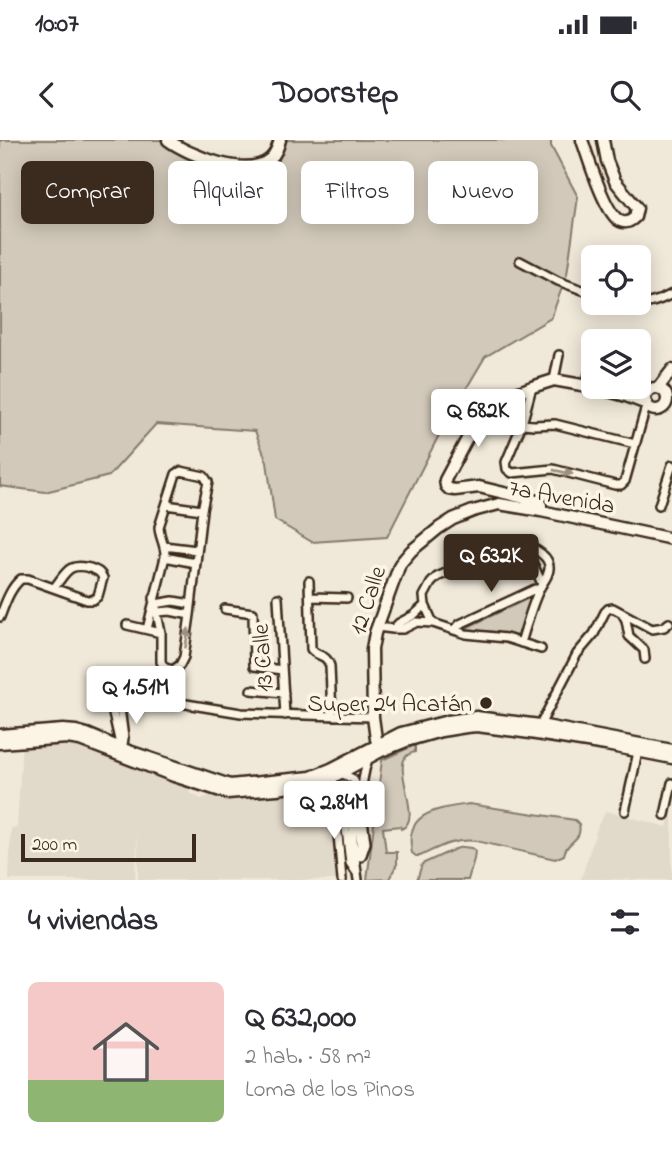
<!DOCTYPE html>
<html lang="es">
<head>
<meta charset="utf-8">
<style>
	:root { --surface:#fff; --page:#f7f7f7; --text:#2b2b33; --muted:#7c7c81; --line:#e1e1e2; --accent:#3b2a1e }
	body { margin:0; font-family:"Indie Flower",sans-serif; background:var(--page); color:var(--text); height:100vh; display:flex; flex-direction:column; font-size:26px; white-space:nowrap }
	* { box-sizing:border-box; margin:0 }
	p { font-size:23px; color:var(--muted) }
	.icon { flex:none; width:38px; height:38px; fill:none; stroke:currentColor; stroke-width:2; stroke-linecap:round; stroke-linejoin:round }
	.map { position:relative; height:740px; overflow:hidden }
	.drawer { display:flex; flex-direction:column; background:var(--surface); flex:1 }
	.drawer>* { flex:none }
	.banner { position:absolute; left:21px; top:21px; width:630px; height:63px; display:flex; gap:14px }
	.buttons { position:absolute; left:581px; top:105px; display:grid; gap:14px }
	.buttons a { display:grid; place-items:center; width:70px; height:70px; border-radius:10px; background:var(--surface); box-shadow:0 4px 18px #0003; font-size:35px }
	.scale { position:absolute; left:21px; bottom:18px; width:175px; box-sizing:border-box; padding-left:7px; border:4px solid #3b2a1e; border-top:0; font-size:19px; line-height:24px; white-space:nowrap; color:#3b2a1e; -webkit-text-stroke:5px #fcf5e5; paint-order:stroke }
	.price { position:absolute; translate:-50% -60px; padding:0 16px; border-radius:7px; background:#fff; color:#222; font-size:23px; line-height:46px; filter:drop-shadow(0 2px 4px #0008) }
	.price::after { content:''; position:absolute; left:50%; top:42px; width:21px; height:16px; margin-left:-10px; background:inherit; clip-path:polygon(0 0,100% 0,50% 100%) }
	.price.on { background:var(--accent); color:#fff }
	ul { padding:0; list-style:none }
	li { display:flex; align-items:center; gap:21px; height:175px; padding:0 28px }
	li+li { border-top:2px solid var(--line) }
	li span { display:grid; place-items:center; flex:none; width:196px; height:140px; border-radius:10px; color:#555 }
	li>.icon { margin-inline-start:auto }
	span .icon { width:84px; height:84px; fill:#fffc; stroke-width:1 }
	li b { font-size:30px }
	h2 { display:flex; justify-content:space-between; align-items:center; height:84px; padding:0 28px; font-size:30px }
	.chip { padding:0 24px; border-radius:10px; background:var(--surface); box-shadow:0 4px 18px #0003; font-size:24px; line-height:63px }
	.chip.on { background:var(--accent); color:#fff }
	.status { display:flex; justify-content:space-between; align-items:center; height:49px; padding:0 35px; background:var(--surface); direction:ltr }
	.status svg { height:19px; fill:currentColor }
	header { display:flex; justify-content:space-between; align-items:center; height:91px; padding:0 28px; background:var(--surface); font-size:32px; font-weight:700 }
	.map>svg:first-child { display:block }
	.built { fill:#e1d9c9 }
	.green { fill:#d2c9ba; stroke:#867a6c; stroke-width:2 }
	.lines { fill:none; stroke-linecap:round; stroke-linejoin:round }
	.street-casing { stroke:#3b2a1e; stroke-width:12 }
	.secondary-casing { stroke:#3b2a1e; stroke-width:15 }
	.street { stroke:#fcf5e5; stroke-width:7 }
	.secondary { stroke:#fcf5e5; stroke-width:10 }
	.oneway { fill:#9c9082 }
	.poi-dot { fill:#3b2a1e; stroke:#fcf5e5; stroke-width:2.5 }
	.labels { text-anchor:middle; stroke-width:7; stroke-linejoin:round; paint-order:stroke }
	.street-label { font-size:24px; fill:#3b2a1e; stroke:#fcf5e5 }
	.poi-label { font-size:24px; fill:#3b2a1e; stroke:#fcf5e5; text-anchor:end }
</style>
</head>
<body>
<div class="status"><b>10:07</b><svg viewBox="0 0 49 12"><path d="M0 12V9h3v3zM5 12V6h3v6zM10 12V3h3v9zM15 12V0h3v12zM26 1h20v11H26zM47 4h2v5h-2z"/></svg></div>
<header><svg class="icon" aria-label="back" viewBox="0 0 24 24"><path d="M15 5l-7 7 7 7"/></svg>Doorstep<svg class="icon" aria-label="search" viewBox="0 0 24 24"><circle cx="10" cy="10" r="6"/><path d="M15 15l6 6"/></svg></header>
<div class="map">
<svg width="672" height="740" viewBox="0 0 672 740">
	<rect width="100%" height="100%" fill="#f0e9d9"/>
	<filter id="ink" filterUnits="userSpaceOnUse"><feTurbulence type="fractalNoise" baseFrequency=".0143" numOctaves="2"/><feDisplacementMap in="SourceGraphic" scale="14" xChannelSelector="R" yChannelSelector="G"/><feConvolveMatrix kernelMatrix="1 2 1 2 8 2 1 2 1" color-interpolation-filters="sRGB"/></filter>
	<g filter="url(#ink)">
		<path class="built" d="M22 601H75L185 643 190 653 201 659 213 654 226 658 282 656 329 649 337 740H138V693L135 740H9L11 688 17 687Z
			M672 665V718L671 724 672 725V740L581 739 598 685 606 671 667 687Z"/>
		<path class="green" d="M0 0H163C174 8 184 16 196 21 211 27 258 33 272 24 279 18 282 8 285 0H551V6L578 57 567 134 551 178 485 217 440 293 387 397 312 402 275 380 267 322 255 291 156 284 109 336 45 352 0 346Z
			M529 458H531L518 497 495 492 467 490 468 487Z
			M415 605V612C410 614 408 613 405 618 395 634 423 681 401 689L400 686 383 688 386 712H397V724L389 739 367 740 382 620Z
			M469 664 575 680 579 684C583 702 566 700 564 715L555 719 476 701C455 698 439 707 420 716H416L412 713C403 671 439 669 469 664Z
			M463 707 471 708 475 711 474 719 468 740H417L422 724 455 709Z"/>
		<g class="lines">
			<g class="street-casing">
				<path id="street" d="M520 121 558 141 593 154
					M627 163C644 166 657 162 672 154
					M554 240 559 215
					M586 245 592 223
					M532 247 522 284 506 322 507 329 512 333 553 329 615 345H621L625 341 645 270
					M522 284 534 285 555 284 635 304
					M166 365 202 370
					M659 365 672 325
					M164 406 197 410
					M525 406 542 444
					M165 417 195 423
					M309 441 311 509C318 518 326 513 330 526L332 576
					M310 457 347 458
					M278 458 285 575
					M155 464 173 461 191 464
					M225 469 253 473 254 526 282 530
					M158 472 170 471 190 475
					M622 473 626 480 629 496 644 510 645 519
					M0 477C5 464 10 448 21 439H28L87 460H93L98 456 103 438C100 431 97 431 90 428 68 422 66 433 54 448
					M433 483 425 465 424 456 431 443 437 437 515 402C526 404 548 413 549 426 550 433 545 440 541 446 532 463 527 484 521 503
					M127 485 161 493
					M377 487 393 489H403L417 482 433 483 466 494 506 498 541 509
					M147 489 165 417C166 406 159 397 159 387L176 334 181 331 204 336 208 342 202 370 190 475 184 517 180 525 173 530 165 528 161 522V493L154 458
					M393 489 399 483 414 475 425 465
					M454 490 460 484 535 449 539 450
					M251 550 284 553
					M99 552H112L131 549 156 554 165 528
					M112 552 110 560 119 600 122 603
					M174 562 241 573 373 577
					M539 587 577 514 594 494 605 472 608 469 613 468 652 489 664 487 669 483
					M122 612 124 598 119 560 120 556H139L159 559 162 558 171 530
					M341 633 353 639 358 649 346 689 350 723 356 732
					M333 637 342 740
					M625 671 638 612
					M354 674 353 702 358 740
					M665 675 672 643
					M362 715 366 703 363 679
					M361 717C360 685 358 650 368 619"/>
			</g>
			<g class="secondary-casing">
				<path id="secondary" d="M168 0C188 15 248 39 270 19 276 14 278 7 280 0
					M582 0C588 17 605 74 620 81 627 84 631 81 635 77L637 68 615 41 607 21 603 0
					M594 247 626 256 647 264
					M658 248 672 230
					M645 259a11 11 0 1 1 22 0a11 11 0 1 1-22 0Z
					M541 371V365L537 361 479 347 455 350 449 349 446 346 445 340 485 265 532 247 554 240 593 247
					M0 595 63 590 76 591 87 594 123 609 230 645 311 637 331 629 401 593 448 581 476 577 540 585 672 610
					M0 603 67 598 80 600 174 636 227 653 277 649 317 643 333 637 381 611 406 601 441 591 466 587 477 586 530 593 606 605 672 618
					M380 609 376 599 373 577 372 509 375 493 400 424 411 411 439 388 453 379 473 371 499 364 541 371 672 399"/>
			</g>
			<use href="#street" class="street"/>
			<use href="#secondary" class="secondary"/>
		</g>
		<defs><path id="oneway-solid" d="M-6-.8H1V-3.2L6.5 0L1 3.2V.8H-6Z" transform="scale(1.75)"/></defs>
		<g class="oneway">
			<use href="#oneway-solid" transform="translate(563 332) rotate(12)"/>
			<use href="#oneway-solid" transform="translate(187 498) rotate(-81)"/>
		</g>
	</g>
	<circle class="poi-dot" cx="486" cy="563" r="7"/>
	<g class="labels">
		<g class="street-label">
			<text transform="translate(562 356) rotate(10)" y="8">7a Avenida</text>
			<text transform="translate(367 460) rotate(-72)" y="8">12 Calle</text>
			<text transform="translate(262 518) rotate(-94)" y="8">13 Calle</text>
		</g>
		<g class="poi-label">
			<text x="472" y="571">Super 24 Acatán</text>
		</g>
	</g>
</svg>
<div class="buttons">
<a><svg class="icon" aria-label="locate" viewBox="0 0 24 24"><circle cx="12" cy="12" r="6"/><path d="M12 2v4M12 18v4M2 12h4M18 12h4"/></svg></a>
<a><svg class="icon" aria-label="layers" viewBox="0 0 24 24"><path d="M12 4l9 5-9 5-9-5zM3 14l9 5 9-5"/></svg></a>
</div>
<div class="scale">200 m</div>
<b class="price" style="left:478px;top:309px">Q 682K</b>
<b class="price on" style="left:491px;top:454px">Q 632K</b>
<b class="price" style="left:136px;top:586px">Q 1.51M</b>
<b class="price" style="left:334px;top:701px">Q 2.84M</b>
<div class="banner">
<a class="chip on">Comprar</a>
<a class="chip">Alquilar</a>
<a class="chip">Filtros</a>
<a class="chip">Nuevo</a>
</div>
</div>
<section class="drawer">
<h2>4 viviendas<svg class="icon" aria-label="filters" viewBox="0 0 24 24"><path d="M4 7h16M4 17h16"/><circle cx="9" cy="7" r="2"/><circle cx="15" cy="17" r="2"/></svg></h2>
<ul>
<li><span style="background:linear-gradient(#f6c9c9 70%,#8fb573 0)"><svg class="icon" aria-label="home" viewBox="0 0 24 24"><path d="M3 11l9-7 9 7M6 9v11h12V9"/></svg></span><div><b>Q 632,000</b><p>2 hab. · 58 m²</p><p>Loma de los Pinos</p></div></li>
</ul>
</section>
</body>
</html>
